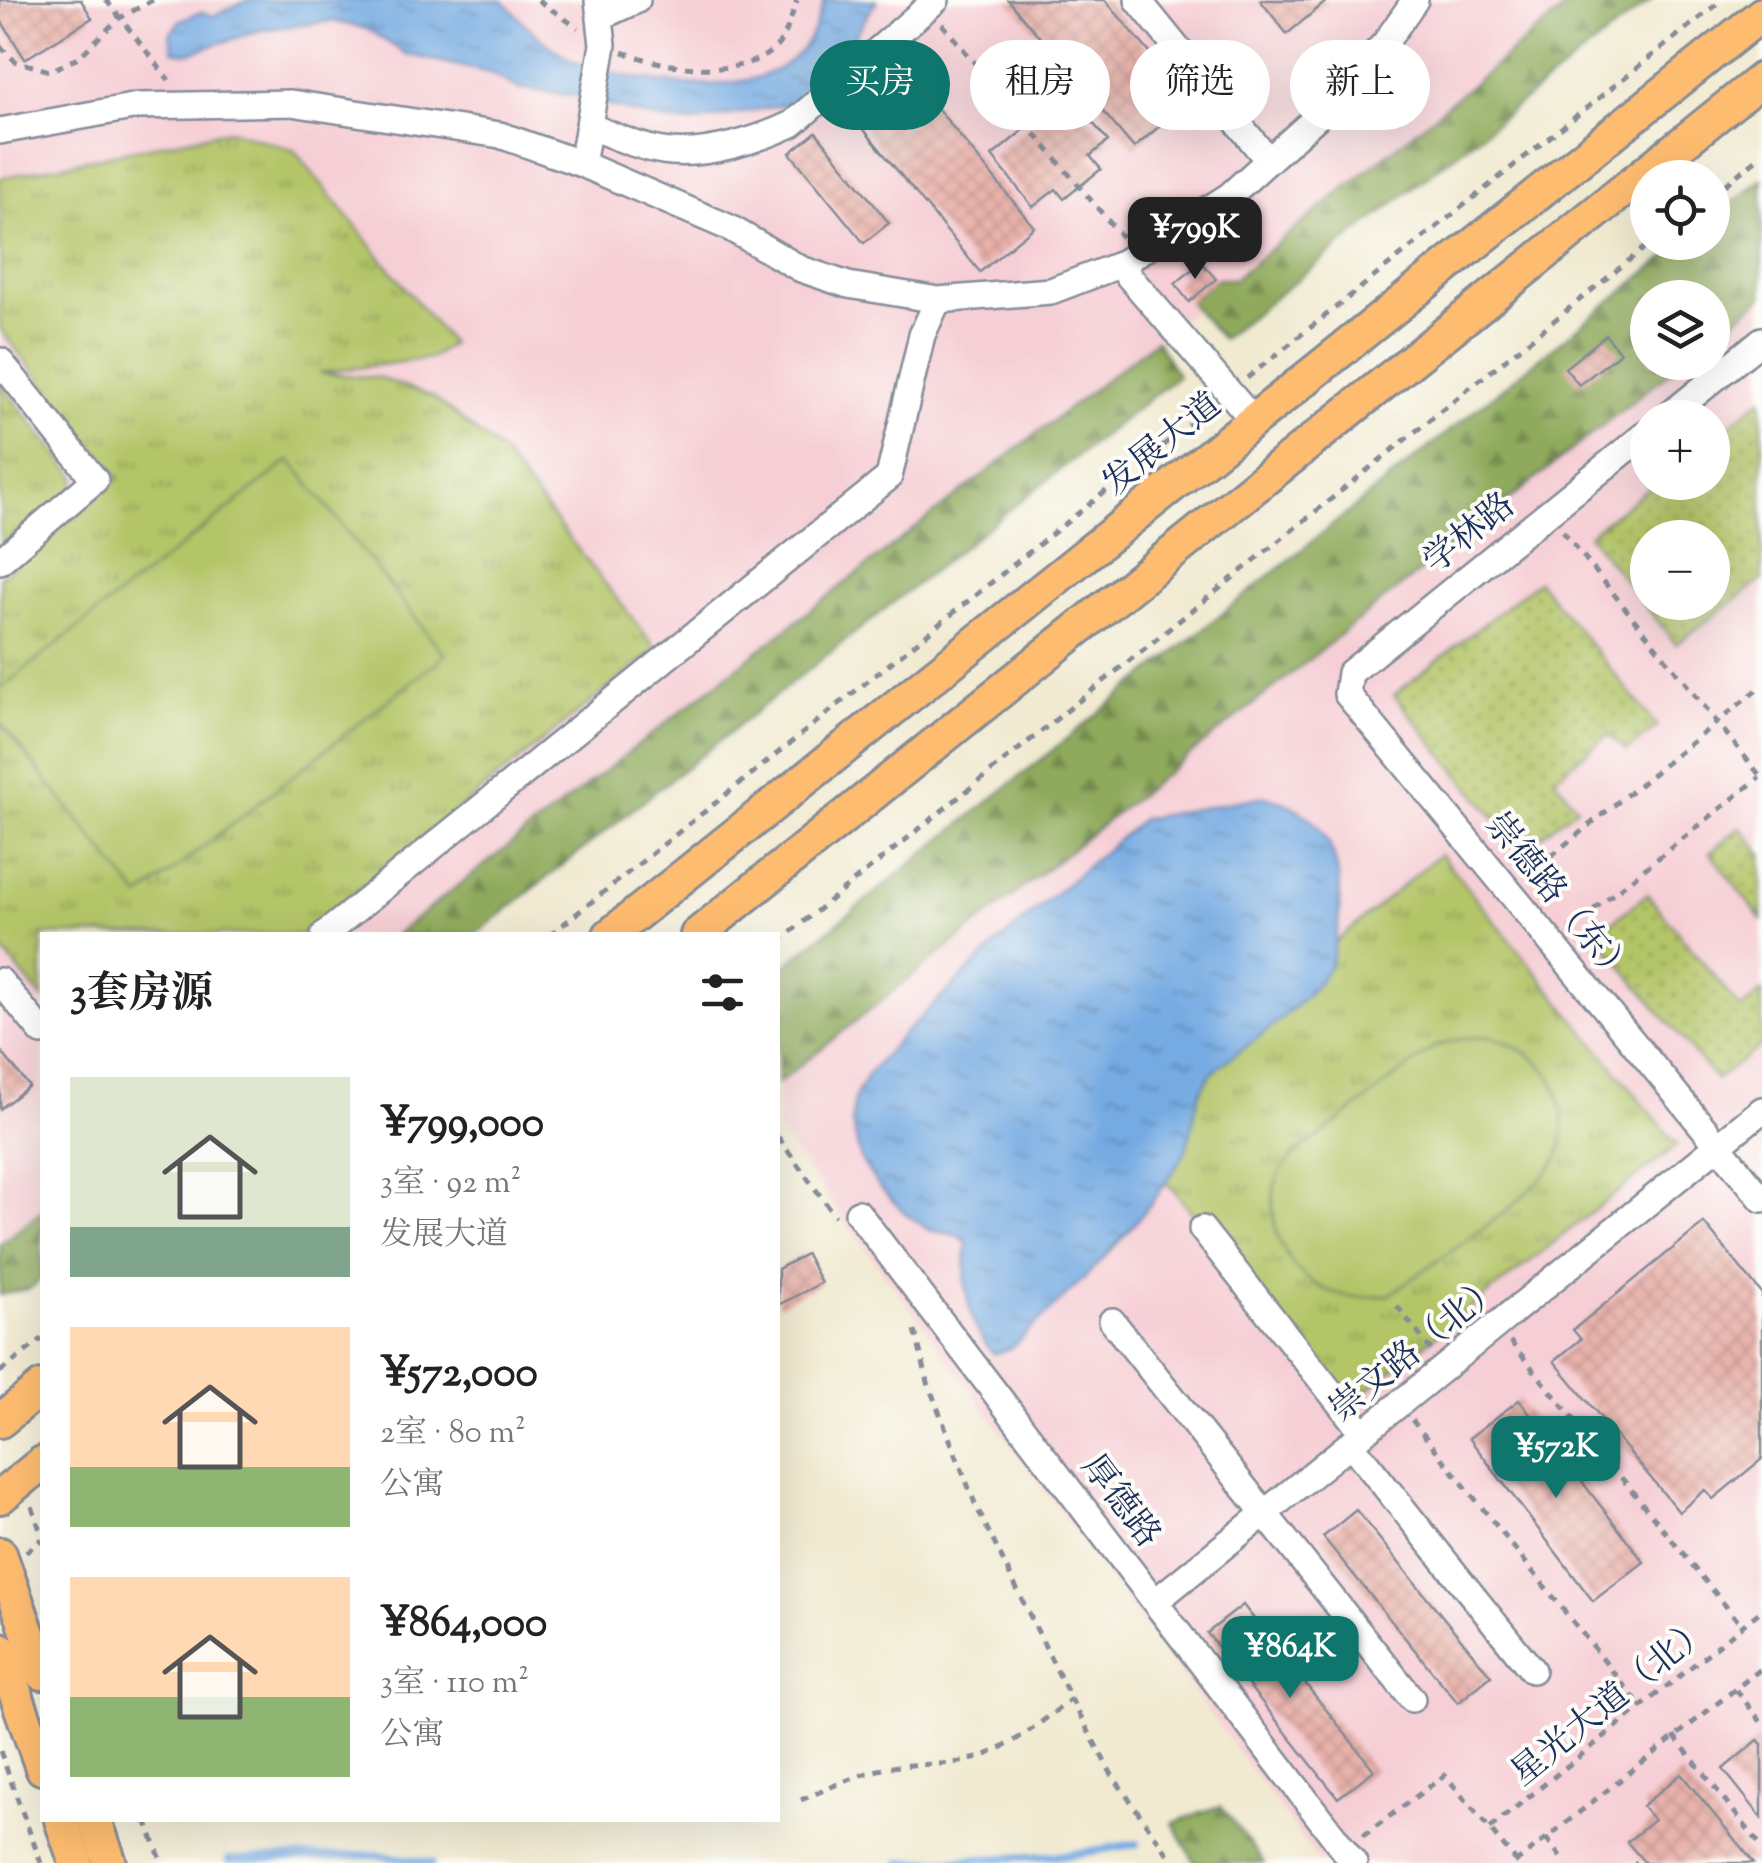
<!DOCTYPE html>
<html lang="zh">
<head>
<meta charset="utf-8">
<style>
	:root { --surface:#fff; --page:#f6f6f6; --text:#222; --muted:#767676; --accent:#0f766e }
	body { margin:0; font-family:"Sorts Mill Goudy","Noto Serif SC",serif; background:var(--page); color:var(--text); height:100vh; display:flex; flex-direction:column; font-size:38px; white-space:nowrap }
	* { box-sizing:border-box; margin:0 }
	p { font-size:32px; color:var(--muted) }
	.icon { flex:none; width:55px; height:55px; fill:none; stroke:currentColor; stroke-width:2; stroke-linecap:round; stroke-linejoin:round }
	.map { position:relative; flex:1; overflow:hidden }
	.sheet { position:absolute; left:40px; top:932px; width:740px; height:890px; display:flex; flex-direction:column; background:var(--surface); border-radius:0px; box-shadow:0 10px 40px #0002 }
	.sheet>* { flex:none }
	.banner { position:absolute; left:810px; top:40px; width:800px; height:90px; display:flex; gap:20px }
	.tools { position:absolute; left:1630px; top:160px; display:grid; gap:20px }
	.tools a { display:grid; place-items:center; width:100px; height:100px; border-radius:50%; background:var(--surface); box-shadow:0 10px 40px #0002; font-size:50px }
	.price { position:absolute; translate:-50% -85px; padding:0 22px; border-radius:20px; background:var(--accent); color:#fff; font-size:32px; line-height:65px; filter:drop-shadow(0 2px 5px #0008) }
	.price::after { content:''; position:absolute; left:50%; top:60px; width:30px; height:22px; margin-left:-15px; background:inherit; clip-path:polygon(0 0,100% 0,50% 100%) }
	.price.active { background:#222; color:#fff }
	ul { padding:0; list-style:none }
	li { display:flex; align-items:center; gap:30px; height:250px; padding:0 30px }
	li span { display:grid; place-items:center; flex:none; width:280px; height:200px; border-radius:0px; color:#555 }
	li>.icon { margin-inline-start:auto }
	span .icon { width:120px; height:120px; fill:#fffc; stroke-width:1 }
	li b { font-size:42px }
	h2 { display:flex; justify-content:space-between; align-items:center; height:120px; padding:0 30px; font-size:42px }
	.tag { padding:0 35px; border-radius:45px; background:var(--surface); box-shadow:0 10px 40px #0002; font-size:35px; line-height:90px }
	.tag.active { background:var(--accent); color:#fff }
	.map>svg:first-child { display:block }
	.built { fill:#f6cfd6; fill-rule:evenodd }
	.grass { fill:url(#grass-dots); stroke:#687a63; stroke-width:2.5; fill-rule:evenodd }
	.forest { fill:url(#forest-firs); stroke:#556c5d; stroke-width:2.5 }
	.park { fill:url(#park-tufts); stroke:#687a63; stroke-width:2.5 }
	.pitch { fill:#b4c568; stroke:#687a63; stroke-width:2.5 }
	.water { fill:url(#water-ripples); stroke:#486ca0; stroke-width:2.5 }
	.lines { fill:none; stroke-linecap:round; stroke-linejoin:round }
	.stream { stroke:#74aae2; stroke-width:8 }
	.building { fill:url(#building-cross-hatch) }
	.minor-casing { stroke:#868c98; stroke-width:30 }
	.major-casing { stroke:#868c98; stroke-width:38 }
	.path { stroke:#868c98; stroke-width:5; stroke-dasharray:8 8; stroke-linecap:butt }
	.minor { stroke:#fff; stroke-width:25 }
	.major { stroke:#febc70; stroke-width:32 }
	.labels { text-anchor:middle; stroke-width:8; stroke-linejoin:round; paint-order:stroke }
	.street-label { font-size:35px; fill:#1b2f5e; stroke:#fdfcf7 }
</style>
</head>
<body>
<div class="map">
<svg width="1762" height="1863" viewBox="0 0 1762 1863">
	<defs>
		<pattern id="grass-dots" width="8" height="8" patternUnits="userSpaceOnUse" patternTransform="scale(2.5)"><rect width="8" height="8" fill="#b4c568"/><path d="M2 2h.1M6 6h.1" fill="none" stroke="#92a059" stroke-width="1.8" stroke-linecap="round"/></pattern>
		<pattern id="forest-firs" width="22" height="20" patternUnits="userSpaceOnUse" patternTransform="scale(2.5)"><rect width="22" height="20" fill="#8faa5c"/><path d="M5 1l3.5 6h-7zM16 11l3.5 6h-7z" fill="#748b4f"/></pattern>
		<pattern id="park-tufts" width="24" height="20" patternUnits="userSpaceOnUse" patternTransform="scale(2.5)"><rect width="24" height="20" fill="#b4c568"/><path d="M3 7l-1-3M5 7V3M7 7l1-3M15 17l-1-3M17 17v-4M19 17l1-3" fill="none" stroke="#92a059"/></pattern>
		<pattern id="water-ripples" width="26" height="14" patternUnits="userSpaceOnUse" patternTransform="scale(2.5)"><rect width="26" height="14" fill="#74aae2"/><path d="M2 4q2-2 4 0t4 0M15 11q2-2 4 0t4 0" fill="none" stroke="#5e8bba"/></pattern>
		<pattern id="building-cross-hatch" width="8" height="8" patternUnits="userSpaceOnUse" patternTransform="scale(2.5)"><rect width="8" height="8" fill="#e9b2aa"/><path d="M0 0l8 8M0 8l8-8" fill="none" stroke="#c79995"/></pattern>
	</defs>
	<rect width="100%" height="100%" fill="#fdfcf7"/>
	<filter id="ink" filterUnits="userSpaceOnUse"><feTurbulence type="fractalNoise" baseFrequency=".01" numOctaves="2"/><feDisplacementMap in="SourceGraphic" scale="20" xChannelSelector="R" yChannelSelector="G"/><feConvolveMatrix kernelMatrix="1 2 1 2 8 2 1 2 1" color-interpolation-filters="sRGB"/></filter>
	<filter id="wash" filterUnits="userSpaceOnUse"><feTurbulence type="fractalNoise" baseFrequency=".0048" numOctaves="4" result="noise"/><feDisplacementMap in="SourceGraphic" scale="40" xChannelSelector="R" yChannelSelector="G"/><feGaussianBlur stdDeviation="2.25" result="paint"/><feColorMatrix in="noise" values="0 0 0 0 0 0 0 0 0 0 0 0 0 0 0 0 0 1.4 0 .05"/><feComposite in="paint" operator="in"/></filter>
	<g filter="url(#wash)">
		<rect width="100%" height="100%" fill="#f1ead1"/>
		<path class="built" d="M0 0H1575L1234 279 395 935H42V1211L0 1244Z
			M1762 298V1863H1320L778 1130V1083L1681 363 1712 362 1713 338ZM1648 418H1712V482H1648ZM1648 538H1712V602H1648Z"/>
		<path class="grass" d="M1762 399V580L1676 644 1588 535 1655 483 1712 482 1713 438ZM1648 538H1712V602H1648Z
			M1538 581 1657 726 1627 751 1609 734 1554 778 1577 807 1522 851 1394 695Z
			M1740 827 1762 854V920L1710 853Z
			M1647 894 1741 1009 1762 992V1045L1716 1080 1596 935Z"/>
		<path class="forest" d="M1575 0H1651L1222 339 1189 302 1216 279H1234Z
			M1762 179V298L1713 337 1712 298H1648V362L1681 363 778 1083V971L1683 243 1712 242 1713 219Z
			M1156 340 1178 376 475 935H395Z
			M42 1211V1279L31 1288 0 1295V1244Z
			M1221 1806 1264 1863H1195L1173 1823Z"/>
		<path class="park" d="M230 130 294 150 451 344 431 358 319 373 380 378 433 397 500 451 657 649 302 935H42V999L0 947V577L119 478 0 329V178Z
			M0 383 76 477 73 488 0 547Z
			M1440 854 1677 1145 1352 1402 1119 1126Z"/>
		<path class="pitch" d="M290 460 445 655 140 897 0 722V689Z
			M1492 1037C1525 1048 1552 1065 1560 1102 1563 1118 1566 1139 1559 1155 1543 1193 1427 1267 1389 1295 1353 1301 1316 1295 1292 1263 1272 1237 1264 1189 1287 1162 1298 1149 1317 1139 1330 1128 1365 1101 1399 1074 1434 1047L1464 1038Z"/>
		<path class="water" d="M248 0H503C527 27 547 48 580 64 591 70 605 71 617 74 672 87 770 98 807 43 815 31 819 13 825 0H877L834 70 813 90 792 103 690 123 659 120 577 96 518 88 490 73 406 54 367 29 333 21 261 30 187 54 173 51 170 34 180 20 201 12 214 16Z
			M1265 796C1301 805 1328 827 1336 865 1343 893 1339 935 1330 963 1321 987 1277 1023 1256 1039 1242 1051 1220 1062 1209 1077 1191 1099 1196 1132 1183 1156 1139 1230 1073 1290 1011 1348L994 1354C966 1327 962 1279 967 1242L956 1235 929 1230 906 1214 879 1187 861 1160 852 1123 854 1099 867 1075 902 1035 999 942 1142 819Z"/>
		<g class="lines">
			<path class="stream" d="M229 1860 377 1855 431 1863
				M901 1863 1067 1855 1136 1844"/>
		</g>
		<g id="blocks">
			<path class="building" d="M0 0H81L92 18 25 59 0 19Z
				M1008 0H1105L1190 100 1134 148Z
				M1260 0H1328L1287 34Z
				M894 55 1034 227 980 272 839 99Z
				M1068 93 1108 141 1090 156 1101 169 1064 199 1056 189 1033 207 992 156Z
				M816 132 889 223 864 243 790 153Z
				M1201 262 1216 279 1189 302 1175 284Z
				M1606 335 1620 353 1579 385 1565 368Z
				M0 1050 29 1086 0 1109Z
				M1704 1223 1762 1294V1459L1713 1499 1705 1490 1679 1512 1554 1361 1581 1339 1573 1330Z
				M806 1254 821 1283 778 1305V1269Z
				M1519 1400 1644 1562 1593 1601 1469 1438Z
				M1356 1510 1491 1676 1458 1703 1323 1537Z
				M1243 1605 1374 1770 1338 1798 1207 1633Z
				M1758 1740 1762 1744V1818L1723 1769Z
				M1681 1774 1754 1863H1645L1627 1842 1654 1820 1642 1806Z"/>
		</g>
	</g>
	<g filter="url(#ink)">
		<use href="#blocks" fill-opacity="0" stroke="#868c98" stroke-width="2.5"/>
		<g class="lines">
			<g class="minor-casing">
				<path id="minor" d="M1138 0 1268 160
					M600 17 637 0
					M589 126C615 136 644 150 671 152 709 155 758 140 792 124L936 0
					M0 131 138 106 291 103 500 135 582 164 730 228 801 269 848 285 938 300 1051 291 1119 265 1229 196 1317 117 1385 43 1415 0
					M582 164 603 45 598 0
					M1119 265 1254 421
					M0 361 95 480 0 561
					M1666 418 1762 340
					M1648 432 1350 673 1347 694 1762 1199
					M324 935 889 477 922 335 938 300
					M0 981 42 1032
					M858 1213 1354 1863
					M1202 1229 1363 1433
					M1112 1321 1412 1699
					M1351 1444 1532 1670
					M1156 1601 1762 1110"/>
			</g>
			<g class="major-casing">
				<path id="major" d="M610 935 1762 14
					M697 935 1762 79
					M0 1421 42 1387
					M0 1497 42 1463
					M0 1554 42 1673
					M0 1649 42 1768
					M61 1820 76 1863
					M95 1820 110 1863"/>
			</g>
			<path class="path" d="M106 0 169 80
				M538 0 578 28
				M942 24 1122 237
				M0 46 15 61 50 71 78 58 118 19 153 0
				M623 52C663 67 738 81 774 49 787 38 791 16 797 0
				M1712 195 1762 155
				M1247 378 1722 0
				M1563 531 1762 778
				M1526 876 1762 686
				M1569 929 1760 777
				M550 935 1211 407
				M778 942 1652 242
				M778 1137 835 1216
				M1397 1306 1431 1350
				M915 1331 929 1386 976 1506 1071 1699 1112 1775 1174 1863
				M1510 1341 1742 1626
				M0 1372 42 1339
				M1412 1420 1641 1707
				M32 1506 42 1536
				M26 1552 42 1539
				M1736 1690 1762 1723
				M1674 1736 1762 1847
				M0 1751 41 1863
				M801 1800C836 1785 874 1766 911 1765 935 1764 956 1765 980 1757 1013 1746 1044 1720 1071 1699
				M146 1820 162 1863
				M1490 1828 1762 1610
				M1363 1836 1445 1775 1516 1861
				M1546 1838 1565 1863
				M1515 1863 1762 1668
				M1634 1863H1636"/>
			<use href="#minor" class="minor"/>
			<use href="#major" class="major"/>
		</g>
	</g>
	<g class="labels">
		<g class="street-label">
			<text transform="translate(1161 443) rotate(-39)" y="12">发展大道</text>
			<text transform="translate(1468 532) rotate(-39)" y="12">学林路</text>
			<text transform="translate(1560 898) rotate(51)" y="12">崇德路（东）</text>
			<text transform="translate(1415 1347) rotate(-39)" y="12">崇文路（北）</text>
			<text transform="translate(1122 1500) rotate(53)" y="12">厚德路</text>
			<text transform="translate(1610 1700) rotate(-39)" y="12">星光大道（北）</text>
		</g>
	</g>
</svg>
<div class="tools">
<a><svg class="icon" aria-label="locate" viewBox="0 0 24 24"><circle cx="12" cy="12" r="6"/><path d="M12 2v4M12 18v4M2 12h4M18 12h4"/></svg></a>
<a><svg class="icon" aria-label="layers" viewBox="0 0 24 24"><path d="M12 4l9 5-9 5-9-5zM3 14l9 5 9-5"/></svg></a>
<a>+</a>
<a>−</a>
</div>
<b class="price active" style="left:1195px;top:282px">¥799K</b>
<b class="price" style="left:1556px;top:1501px">¥572K</b>
<b class="price" style="left:1290px;top:1701px">¥864K</b>
<div class="banner">
<a class="tag active">买房</a>
<a class="tag">租房</a>
<a class="tag">筛选</a>
<a class="tag">新上</a>
</div>
<section class="sheet">
<h2>3套房源<svg class="icon" aria-label="filters" viewBox="0 0 24 24"><path d="M4 7h16M4 17h16"/><circle cx="9" cy="7" r="2"/><circle cx="15" cy="17" r="2"/></svg></h2>
<ul>
<li><span style="background:linear-gradient(#dfe7d0 75%,#7fa58c 0)"><svg class="icon" aria-label="home" viewBox="0 0 24 24"><path d="M3 11l9-7 9 7M6 9v11h12V9"/></svg></span><div><b>¥799,000</b><p>3室 · 92 m²</p><p>发展大道</p></div></li>
<li><span style="background:linear-gradient(#ffd9b3 70%,#8fb573 0)"><svg class="icon" aria-label="home" viewBox="0 0 24 24"><path d="M3 11l9-7 9 7M6 9v11h12V9"/></svg></span><div><b>¥572,000</b><p>2室 · 80 m²</p><p>公寓</p></div></li>
<li><span style="background:linear-gradient(#ffd9b3 60%,#8fb573 0)"><svg class="icon" aria-label="home" viewBox="0 0 24 24"><path d="M3 11l9-7 9 7M6 9v11h12V9"/></svg></span><div><b>¥864,000</b><p>3室 · 110 m²</p><p>公寓</p></div></li>
</ul>
</section>
</div>
</body>
</html>
